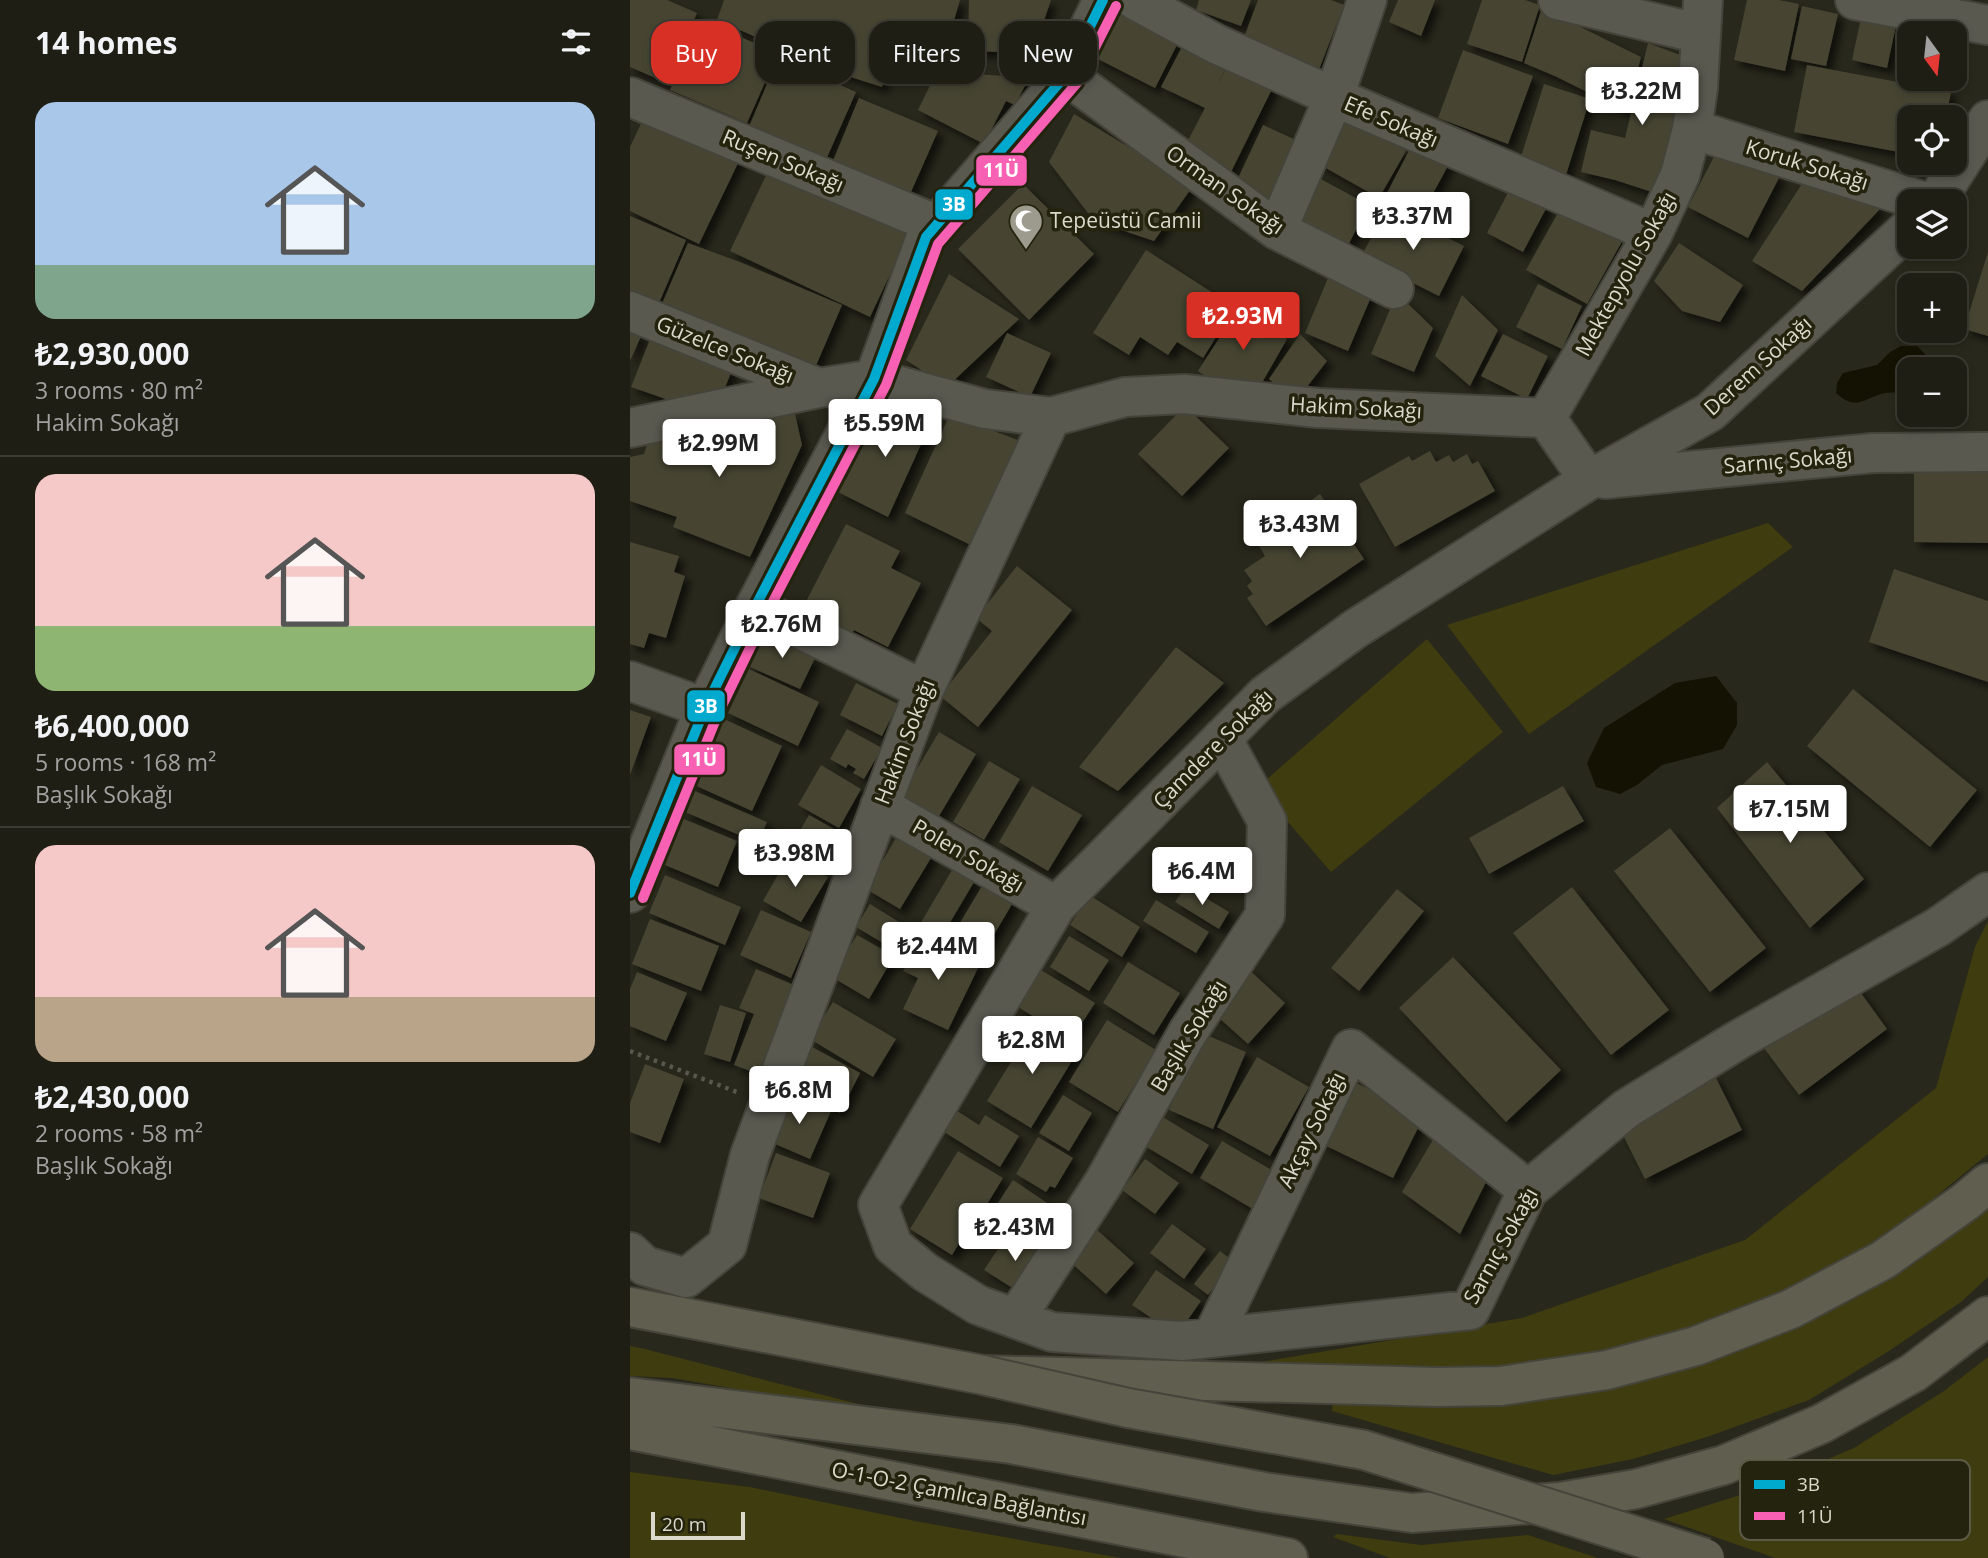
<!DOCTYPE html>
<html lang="en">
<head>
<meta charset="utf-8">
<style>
	:root { --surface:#1f1e15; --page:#2c2b22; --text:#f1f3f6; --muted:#a1a2a0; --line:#3c3c34; --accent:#d93025 }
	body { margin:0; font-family:"Open Sans",sans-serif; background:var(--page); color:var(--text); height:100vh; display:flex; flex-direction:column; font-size:26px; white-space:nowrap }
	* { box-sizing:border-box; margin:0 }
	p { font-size:23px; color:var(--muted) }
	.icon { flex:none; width:38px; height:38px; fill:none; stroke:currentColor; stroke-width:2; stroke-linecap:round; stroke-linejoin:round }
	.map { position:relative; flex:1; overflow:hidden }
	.panel { display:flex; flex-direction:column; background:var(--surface); width:630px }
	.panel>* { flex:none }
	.guide { position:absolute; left:21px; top:21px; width:665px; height:63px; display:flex; gap:14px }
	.needle { width:46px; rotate:165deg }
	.controls { position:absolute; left:1267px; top:21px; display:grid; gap:14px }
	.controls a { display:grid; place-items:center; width:70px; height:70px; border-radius:14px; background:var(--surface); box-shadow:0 4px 10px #0003,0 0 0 2px var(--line); font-size:35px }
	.scale { position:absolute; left:21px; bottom:18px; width:94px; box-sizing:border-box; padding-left:7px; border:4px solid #dad9cc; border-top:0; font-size:19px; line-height:24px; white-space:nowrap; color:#dad9cc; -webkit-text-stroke:5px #24230d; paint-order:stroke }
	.price { position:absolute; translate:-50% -60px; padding:0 16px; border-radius:7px; background:#fff; color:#222; font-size:23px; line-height:46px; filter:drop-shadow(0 2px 4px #0008) }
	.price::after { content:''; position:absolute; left:50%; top:42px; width:21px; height:16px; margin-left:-10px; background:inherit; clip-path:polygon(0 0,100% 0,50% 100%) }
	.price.on { background:var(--accent); color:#fff }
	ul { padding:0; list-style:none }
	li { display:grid; align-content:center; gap:14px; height:371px; padding:0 35px }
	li+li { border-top:2px solid var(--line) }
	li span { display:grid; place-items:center; height:217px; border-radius:21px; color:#555 }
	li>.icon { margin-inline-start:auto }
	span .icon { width:126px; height:126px; fill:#fffc; stroke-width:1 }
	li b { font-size:30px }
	h2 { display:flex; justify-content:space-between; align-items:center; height:84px; padding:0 35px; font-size:30px }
	.chip { padding:0 24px; border-radius:21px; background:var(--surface); box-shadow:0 4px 10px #0003,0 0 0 2px var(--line); font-size:24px; line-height:63px }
	.chip.on { background:var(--accent); color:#fff }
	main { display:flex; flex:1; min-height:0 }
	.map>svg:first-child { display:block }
	.green { fill:#3f3c0f }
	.water { fill:#141303 }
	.building { fill:#464433; filter:url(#shadow) }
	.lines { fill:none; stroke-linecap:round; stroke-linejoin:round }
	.street-casing { stroke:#45443b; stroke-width:42 }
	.secondary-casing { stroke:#45443b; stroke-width:42 }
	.highway-casing { stroke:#45443b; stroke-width:42 }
	.path { stroke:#59584f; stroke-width:4.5; stroke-dasharray:3.5 5; stroke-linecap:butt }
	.street { stroke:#5a5950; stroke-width:38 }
	.secondary { stroke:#5a5950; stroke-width:38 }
	.highway { stroke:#5f5e4f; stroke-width:38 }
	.highway-bridge-casing { stroke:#45443b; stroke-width:42; stroke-linecap:butt }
	.highway-bridge { stroke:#5f5e4f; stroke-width:38 }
	.bus-1-casing { stroke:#24230d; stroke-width:16 }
	.bus-2-casing { stroke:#24230d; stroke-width:16 }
	.bus-1 { stroke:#00a9ce; stroke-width:10 }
	.bus-2 { stroke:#f860b3; stroke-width:10 }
	.labels { text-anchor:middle; stroke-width:7; stroke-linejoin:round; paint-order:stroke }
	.street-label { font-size:21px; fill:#dad9cc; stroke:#24230d }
	.poi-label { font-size:21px; fill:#dad9cc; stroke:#24230d; text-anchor:start }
	.key { fill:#24230d; stroke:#5b5a46; stroke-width:2 }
	.key-label { font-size:19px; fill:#dad9cc }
	.line-badge { stroke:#24230d; stroke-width:2.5 }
	.badge-label { font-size:19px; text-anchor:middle; font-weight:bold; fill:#fff }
</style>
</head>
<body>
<main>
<section class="panel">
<h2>14 homes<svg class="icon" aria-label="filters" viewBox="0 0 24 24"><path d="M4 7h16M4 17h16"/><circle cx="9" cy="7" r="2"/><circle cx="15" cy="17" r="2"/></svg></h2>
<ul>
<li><span style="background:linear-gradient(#a9c7e8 75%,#7fa58c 0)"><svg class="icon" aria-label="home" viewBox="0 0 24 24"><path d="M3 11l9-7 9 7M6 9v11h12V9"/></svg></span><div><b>₺2,930,000</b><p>3 rooms · 80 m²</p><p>Hakim Sokağı</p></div></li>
<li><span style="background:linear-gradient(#f6c9c9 70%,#8fb573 0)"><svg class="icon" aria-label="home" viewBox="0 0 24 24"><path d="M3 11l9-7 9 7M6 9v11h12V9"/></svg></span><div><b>₺6,400,000</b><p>5 rooms · 168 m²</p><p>Başlık Sokağı</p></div></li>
<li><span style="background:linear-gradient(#f6c9c9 70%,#b9a48a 0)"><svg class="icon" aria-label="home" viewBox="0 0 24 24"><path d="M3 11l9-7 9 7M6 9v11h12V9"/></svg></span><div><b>₺2,430,000</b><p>2 rooms · 58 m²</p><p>Başlık Sokağı</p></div></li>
</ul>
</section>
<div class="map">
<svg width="1358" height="1558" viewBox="0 0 1358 1558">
	<defs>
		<filter id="shadow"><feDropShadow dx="6" dy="6" stdDeviation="3.5" flood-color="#0009"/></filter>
	</defs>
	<rect width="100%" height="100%" fill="#29281c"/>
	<path class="green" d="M1138 523 1163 547 899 734 817 625Z
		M797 639 873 732 701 872 628 787Z
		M1358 921V1154L1238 1252 1145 1299 1052 1336 895 1373 619 1364 892 1318 1115 1240 1306 1088 1345 947Z
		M1358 1210V1277L1331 1302 1259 1351 1179 1400 1077 1437 1003 1459 923 1475 702 1411 703 1400 877 1403 1027 1376 1093 1357 1158 1331 1219 1302 1278 1268Z
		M0 1346 15 1349 298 1422 42 1378 0 1376Z
		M1358 1357V1558H1145L1034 1519 1123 1491 1224 1448 1314 1391Z
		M0 1472 120 1487 290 1522 491 1558H0Z
		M707 1534 791 1545 898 1535 968 1558H760L703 1537Z"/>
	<path class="water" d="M1271 346H1287L1295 354 1298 368 1279 369V392C1271 392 1263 392 1255 393 1233 398 1227 412 1206 393L1207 383 1213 373 1247 365 1260 352Z
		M1086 676 1107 703V725L1093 749 1032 765 1007 785 990 794 966 787 957 763 974 728 1045 683Z"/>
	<path class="building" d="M0 0H37L67 13 37 83 0 67Z
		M94 0H330L311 65 264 50 252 87 208 73 87 20Z
		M339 0H421L403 53 338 51Z
		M569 0H621L611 26 566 10Z
		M628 0H701L714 5 685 80 609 51Z
		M768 0H805L791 36 759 22Z
		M852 0H895L910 5 892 62 837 44Z
		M1117 0H1149L1169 4 1155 71 1104 60Z
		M490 6 551 37 525 88 464 57Z
		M1172 6 1208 14 1196 66 1161 59Z
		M912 8 1011 57 997 112 927 77 894 63Z
		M1233 9 1268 16 1257 68 1222 60Z
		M70 20 148 53 117 123 40 90Z
		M554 43 597 65 587 86 600 60 646 81 600 174 553 150 575 108 531 87Z
		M1018 43 1050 55 1052 88 1028 194 985 180 951 172 961 130 995 138Z
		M833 50 903 76 878 144 808 118Z
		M148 58 226 92 195 162 118 129Z
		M1177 65 1321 92 1316 117H1279V154L1164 132Z
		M307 71 399 78 385 105 376 101 354 144 288 110Z
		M914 84 960 99 935 178 889 163Z
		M229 98 308 131 277 201 200 168Z
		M16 113 111 157 69 244 0 211V147Z
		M444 114 563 186 524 241 464 221 419 162Z
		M715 116 776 151 749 198 687 163Z
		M633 125 677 145 647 210 604 187Z
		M783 143 820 162 793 212 757 193Z
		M1090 145 1150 176 1118 238 1058 207Z
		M141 165 281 230 240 317 100 251Z
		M685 176 739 205 714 253 659 224Z
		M1177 176 1252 207 1172 291 1122 261Z
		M883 183 919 203 893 252 857 233Z
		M393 184 464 254 399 320 328 249Z
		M933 204 994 238 957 304 896 270Z
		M757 207 834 246 809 296 731 257Z
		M0 216 56 240 26 310 0 299Z
		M58 243 110 262 212 305 182 375 28 313Z
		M1049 243 1113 285 1090 322 1052 311 1024 281Z
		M516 250 605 307 573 358 547 342 538 355 510 337 499 355 463 333Z
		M1358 252V336L1334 329Z
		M701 271 744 290 718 351 675 333Z
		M319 274 389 319 317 387 276 360Z
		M908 284 952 306 932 349 886 327Z
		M767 293 803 328 784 372 741 354Z
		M832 295 868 330 840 386 805 356Z
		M608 309 657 339 629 388 578 378 568 371Z
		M0 329 12 334 0 361Z
		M377 333 421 353 400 397 356 377Z
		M670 334 697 361 666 401 639 379Z
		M873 334 918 356 897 399 851 376Z
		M21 337 103 368 90 400 53 405 1 387Z
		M555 406 599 448 552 496 508 454Z
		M250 407 303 418 258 517 208 492Z
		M165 414 172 445 120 557 43 527 47 517 0 501V457L14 454 19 439 77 431Z
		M320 414 395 443 347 548 275 513Z
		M800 451 806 462 819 455 823 462 837 454 842 464 848 461 865 491 765 547 729 484 779 456 782 461Z
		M1284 471 1358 472V543L1284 542Z
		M690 494 734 559 636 626 617 598 623 594 617 586 622 581 614 570 635 556 629 546 643 537 638 530Z
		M216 524 270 551 261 568 291 583 258 647 224 630 218 642 168 617Z
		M0 542 49 556 44 572 55 576 36 638 19 633 14 648 0 644Z
		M387 566 442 610 348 727 310 696 362 631 346 618Z
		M1264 569 1358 601V682L1239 642Z
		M137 629 166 642 164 649 185 658 170 689 120 667Z
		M546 647 594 683 488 791 449 767Z
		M119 669 189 702 168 746 98 713Z
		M226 683 268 704 252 736 210 715Z
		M1223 689 1347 790 1300 847 1177 746Z
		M0 710 21 717 0 775Z
		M92 718 152 746 122 811 62 784Z
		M217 729 252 748 234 779 223 773 226 769 218 764 216 768 200 759Z
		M309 732 346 754 306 821 269 799Z
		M359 761 390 779 354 840 323 822Z
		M1137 762 1234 879 1180 928 1087 808Z
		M191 765 231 789 209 828 168 805Z
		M402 786 452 815 418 871 369 842Z
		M933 786 954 821 859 874 839 838Z
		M65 791 137 822 128 843 55 812Z
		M179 815 211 833 193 864 161 846Z
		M49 817 107 841 88 887 30 863Z
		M1040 828 1136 948 1080 992 984 871Z
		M269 833 304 853 270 909 236 889Z
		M159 855 198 877 171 922 133 901Z
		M325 865 347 877 312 936 290 924Z
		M35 875 111 907 95 945 19 913Z
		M355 881 385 899 352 955 321 938Z
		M556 886 599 912 589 929 545 902Z
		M942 887 1039 1010 981 1055 883 933Z
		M767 889 794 911 729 991 701 968Z
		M459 895 510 927 492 957 440 925Z
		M526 900 579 932 566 953 513 921Z
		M240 904 282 930 268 952 226 927Z
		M131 910 181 932 161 978 110 955Z
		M20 919 89 946 71 991 2 964Z
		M227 935 264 956 239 999 202 977Z
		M290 936 350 964 318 1030 273 1009 288 978 273 971Z
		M439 936 479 960 459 991 420 967Z
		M823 957 931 1070 876 1122 769 1008Z
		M498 962 550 993 524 1035 473 1003Z
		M616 967 655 1003 618 1044 579 1009Z
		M126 969 164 985 128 1074 104 1065 124 1014 109 1008Z
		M411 970 465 1003 441 1040 388 1007Z
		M7 972 57 993 36 1041 0 1026V989Z
		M1223 982 1257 1029 1169 1095 1134 1048Z
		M203 1002 266 1039 243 1077 180 1039Z
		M90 1005 116 1013 100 1062 74 1054Z
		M477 1020 526 1050 488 1112 439 1082Z
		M404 1024 448 1051 401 1128 357 1101Z
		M572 1033 616 1052 583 1129 539 1110Z
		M182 1047 230 1073 210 1113 160 1087Z
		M627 1057 679 1087 640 1156 587 1127Z
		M15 1064 54 1079 30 1143 0 1132V1103Z
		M1084 1074 1112 1130 1015 1179 987 1123Z
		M720 1080 794 1116 763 1178 690 1143Z
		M158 1093 201 1111 180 1159 138 1141Z
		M433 1095 462 1113 439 1151 409 1133Z
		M324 1109 349 1125 355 1115 389 1136 370 1167 311 1130Z
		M531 1116 579 1145 562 1174 513 1145Z
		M408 1137 443 1158 425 1188 420 1186 416 1192 386 1174Z
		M804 1138 859 1176 830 1234 772 1192Z
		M592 1141 645 1172 623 1209 570 1178Z
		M328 1151 373 1178 348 1219 345 1217 322 1255 280 1229Z
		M146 1153 200 1173 183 1218 129 1198Z
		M515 1159 549 1183 525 1214 492 1190Z
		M383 1180 432 1213 410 1247 361 1214Z
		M542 1224 576 1249 554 1279 520 1253Z
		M466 1229 504 1263 476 1294 438 1260Z
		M379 1232 416 1256 392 1294 354 1270Z
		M590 1251 604 1262 578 1295 564 1284Z
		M526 1270 571 1301 547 1335 502 1305Z"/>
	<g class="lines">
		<g class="street-casing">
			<path id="street" d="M505 0 586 44 704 97 1023 233
				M928 0 1071 34
				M1225 0 1358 25
				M436 75 647 230 764 289
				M0 97 305 224
				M1062 129 1292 201
				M1306 201 1358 120
				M1279 228 1080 412 959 480 725 629 635 695 426 906 248 1205 263 1246 295 1272 348 1305 422 1332 552 1341 840 1310 898 1190 996 1109 1108 1040 1308 927 1358 892
				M647 230 704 97 737 0
				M0 311 189 388
				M916 418 1023 233 1050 175 1062 129 1068 88 1073 0
				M0 428 189 388 244 379 355 409 421 417 495 397 554 394 688 408 916 418 959 480
				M975 479 1243 453 1358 452
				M125 607 294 690
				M0 681 75 708
				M250 806 426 906
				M0 1252 15 1266 56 1278 97 1245 120 1155 294 690 421 417
				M386 1318 474 1182 558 1032 635 915 637 821 592 738
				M582 1338 721 1049 898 1190"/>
		</g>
		<g class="secondary-casing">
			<path id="secondary" d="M0 893 75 708 125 607 244 379 296 237 436 75 473 0"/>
		</g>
		<g class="highway-casing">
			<path id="highway" d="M0 1307 353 1375 807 1387 871 1386 977 1370 1066 1346 1161 1309 1253 1260 1335 1202 1358 1183
				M0 1397 381 1444 634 1492 782 1513 930 1502 1006 1489 1094 1465 1191 1424 1283 1373 1358 1316
				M0 1430 658 1558"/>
		</g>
		<path class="path" d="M0 1051 107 1092"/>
		<use href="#street" class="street"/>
		<use href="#secondary" class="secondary"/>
		<use href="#highway" class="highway"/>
		<g class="highway-bridge-casing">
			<path id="highway-bridge" d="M353 1375 498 1408 734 1450 1075 1558"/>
		</g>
		<use href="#highway-bridge" class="highway-bridge"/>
		<g class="bus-1-casing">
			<path id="bus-1" d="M0 893 75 708 125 607 244 379 296 237 436 75 473 0"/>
		</g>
		<g class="bus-2-casing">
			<path id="bus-2" d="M13 898 88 714 137 613 256 385 308 244 447 83 486 6"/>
		</g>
		<use href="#bus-1" class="bus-1"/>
		<use href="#bus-2" class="bus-2"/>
	</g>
	<defs>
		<g id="mosque-pin" transform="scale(1.75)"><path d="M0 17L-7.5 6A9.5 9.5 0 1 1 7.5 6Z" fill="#9c9b8e" stroke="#24230d"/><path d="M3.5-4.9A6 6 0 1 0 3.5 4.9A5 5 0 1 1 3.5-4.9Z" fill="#fff"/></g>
	</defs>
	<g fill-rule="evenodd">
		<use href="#mosque-pin" x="396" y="221"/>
	</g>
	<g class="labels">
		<g class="street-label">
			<text transform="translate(761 122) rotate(23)" y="7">Efe Sokağı</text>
			<text transform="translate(153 161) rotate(23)" y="7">Ruşen Sokağı</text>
			<text transform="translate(1177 165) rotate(17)" y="7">Koruk Sokağı</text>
			<text transform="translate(595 190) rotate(35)" y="7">Orman Sokağı</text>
			<text transform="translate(996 274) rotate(-61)" y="7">Mektepyolu Sokağı</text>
			<text transform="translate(95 350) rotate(22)" y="7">Güzelce Sokağı</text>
			<text transform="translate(1128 366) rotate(-42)" y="7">Derem Sokağı</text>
			<text transform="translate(726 408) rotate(3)" y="7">Hakim Sokağı</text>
			<text transform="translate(1158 461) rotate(-5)" y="7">Sarnıç Sokağı</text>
			<text transform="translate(275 742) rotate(-69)" y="7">Hakim Sokağı</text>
			<text transform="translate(583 749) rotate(-45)" y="7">Çamdere Sokağı</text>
			<text transform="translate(338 856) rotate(30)" y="7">Polen Sokağı</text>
			<text transform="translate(559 1036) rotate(-59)" y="7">Başlık Sokağı</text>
			<text transform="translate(682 1130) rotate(-64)" y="7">Akçay Sokağı</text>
			<text transform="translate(871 1246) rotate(-61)" y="7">Sarnıç Sokağı</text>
			<text transform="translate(329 1494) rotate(11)" y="7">O-1-O-2 Çamlıca Bağlantısı</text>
		</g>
		<g class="poi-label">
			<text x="420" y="228">Tepeüstü Camii</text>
		</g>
	</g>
	<rect x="1110" y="1460" width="230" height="80" rx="10" class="key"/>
	<rect x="1124" y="1480" width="31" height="9" fill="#00a9ce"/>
	<rect x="1124" y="1512" width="31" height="8" fill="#f860b3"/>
	<g class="key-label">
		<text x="1167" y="1491">3B</text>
		<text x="1167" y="1523">11Ü</text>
	</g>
	<g class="line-badge">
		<rect x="345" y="154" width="53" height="33" rx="7" fill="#f860b3"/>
		<rect x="304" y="188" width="40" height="33" rx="7" fill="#00a9ce"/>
		<rect x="56" y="689" width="40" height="34" rx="7" fill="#00a9ce"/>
		<rect x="43" y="743" width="53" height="33" rx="7" fill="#f860b3"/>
	</g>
	<g class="badge-label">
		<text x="371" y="177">11Ü</text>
		<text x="324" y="211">3B</text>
		<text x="76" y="713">3B</text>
		<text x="69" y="766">11Ü</text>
	</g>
</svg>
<div class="controls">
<a><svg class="needle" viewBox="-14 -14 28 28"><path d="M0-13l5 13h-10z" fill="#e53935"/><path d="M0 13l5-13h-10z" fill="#a1a2a0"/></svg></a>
<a><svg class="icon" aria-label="locate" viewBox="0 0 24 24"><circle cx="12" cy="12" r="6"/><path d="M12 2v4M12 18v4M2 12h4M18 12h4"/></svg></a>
<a><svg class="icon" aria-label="layers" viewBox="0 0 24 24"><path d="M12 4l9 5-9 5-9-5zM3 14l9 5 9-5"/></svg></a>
<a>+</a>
<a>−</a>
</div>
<div class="scale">20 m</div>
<b class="price" style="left:1012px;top:127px">₺3.22M</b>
<b class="price" style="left:783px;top:252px">₺3.37M</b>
<b class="price on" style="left:613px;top:352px">₺2.93M</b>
<b class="price" style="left:255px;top:459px">₺5.59M</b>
<b class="price" style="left:89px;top:479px">₺2.99M</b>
<b class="price" style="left:670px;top:560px">₺3.43M</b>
<b class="price" style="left:152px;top:660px">₺2.76M</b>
<b class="price" style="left:1160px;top:845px">₺7.15M</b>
<b class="price" style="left:165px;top:889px">₺3.98M</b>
<b class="price" style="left:572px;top:907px">₺6.4M</b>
<b class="price" style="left:308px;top:982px">₺2.44M</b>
<b class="price" style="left:402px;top:1076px">₺2.8M</b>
<b class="price" style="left:169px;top:1126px">₺6.8M</b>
<b class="price" style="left:385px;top:1263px">₺2.43M</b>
<div class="guide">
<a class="chip on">Buy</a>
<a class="chip">Rent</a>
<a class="chip">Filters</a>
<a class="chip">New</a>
</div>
</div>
</main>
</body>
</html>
